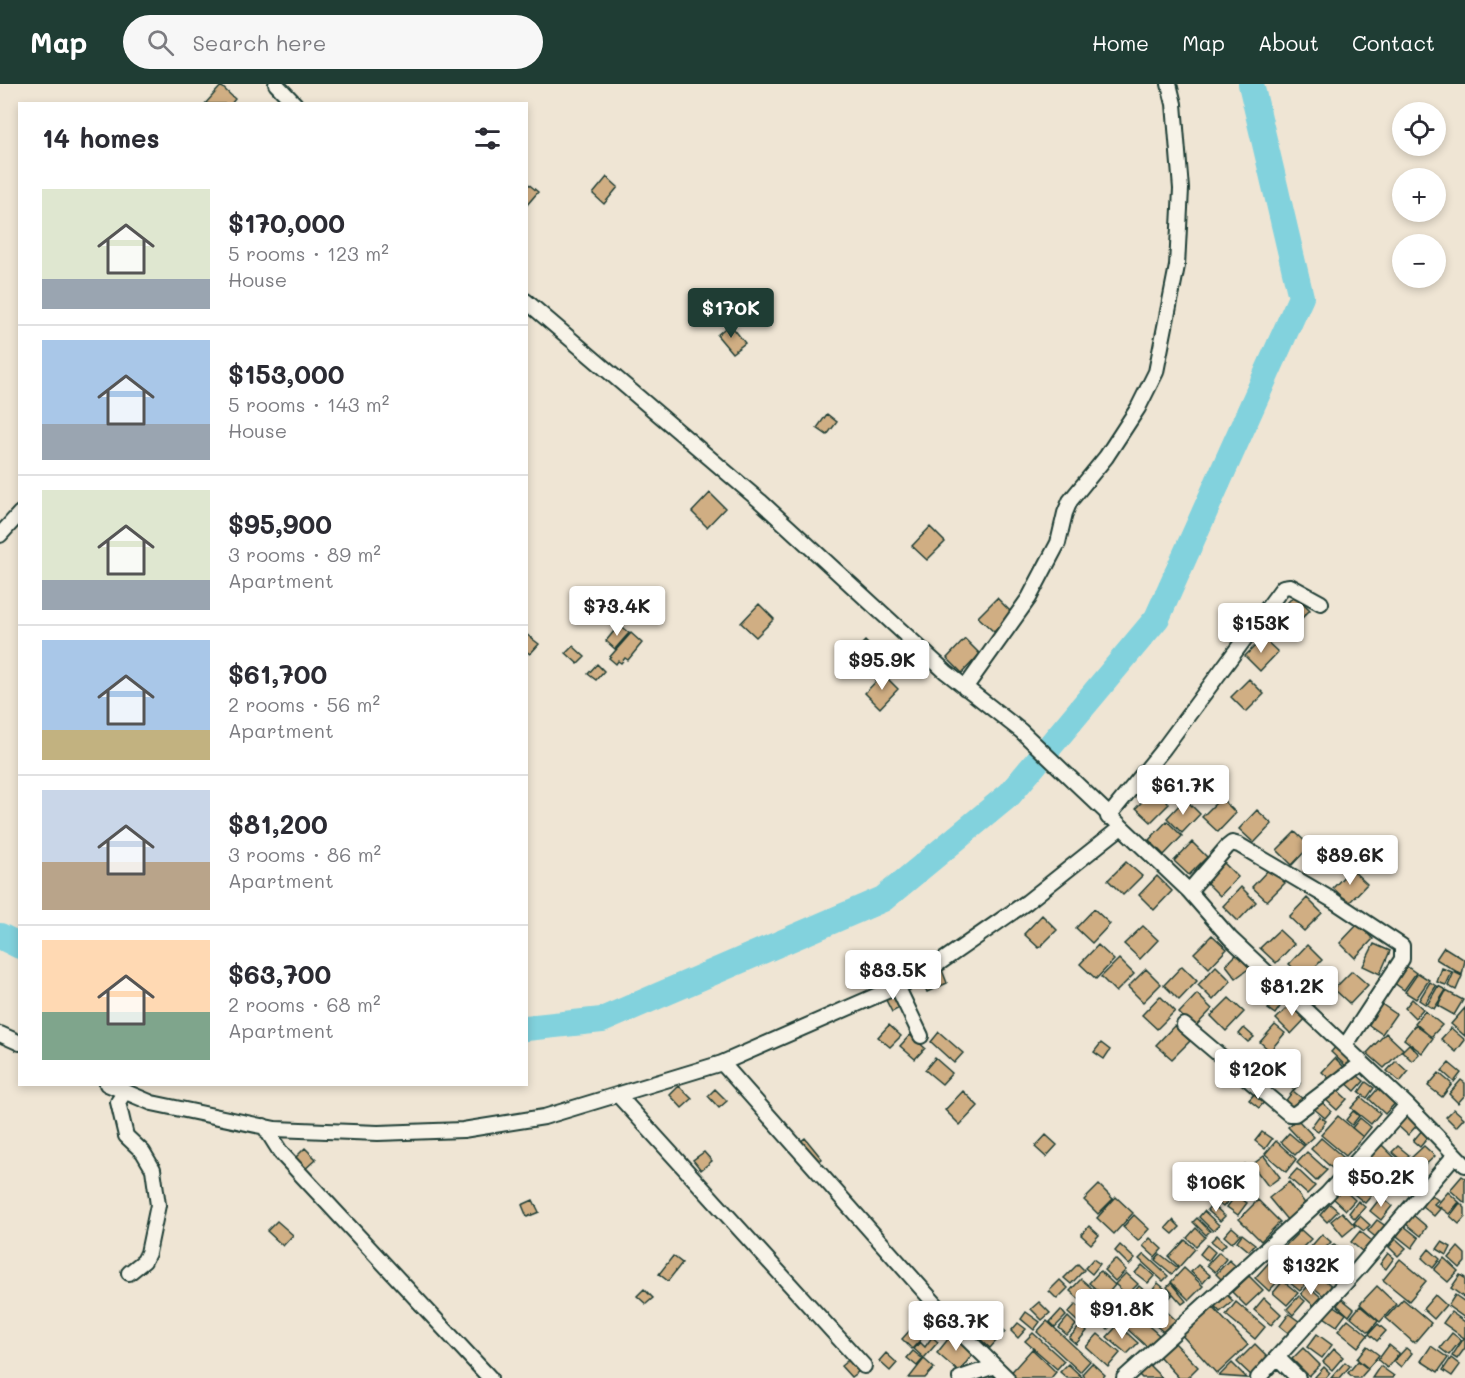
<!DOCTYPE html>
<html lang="en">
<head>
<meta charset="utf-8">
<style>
	:root { --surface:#fff; --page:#f7f7f7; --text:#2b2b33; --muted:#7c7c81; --line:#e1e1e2; --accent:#1f3d34 }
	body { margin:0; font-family:Mali,sans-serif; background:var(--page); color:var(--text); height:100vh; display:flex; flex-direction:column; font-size:22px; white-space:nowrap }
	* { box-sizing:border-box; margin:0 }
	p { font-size:20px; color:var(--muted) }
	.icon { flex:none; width:33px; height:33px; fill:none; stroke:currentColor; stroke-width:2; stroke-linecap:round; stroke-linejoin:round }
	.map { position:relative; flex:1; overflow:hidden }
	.panel { position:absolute; left:18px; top:18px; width:510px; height:984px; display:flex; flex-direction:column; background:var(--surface); border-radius:0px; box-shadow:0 3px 9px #0003 }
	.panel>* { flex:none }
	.fabs { position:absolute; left:1392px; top:18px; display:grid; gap:12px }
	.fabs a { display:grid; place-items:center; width:54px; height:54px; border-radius:50%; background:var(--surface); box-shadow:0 3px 9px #0003; font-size:30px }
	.price { position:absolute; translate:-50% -51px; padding:0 14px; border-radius:6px; background:#fff; color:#222; font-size:20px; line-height:39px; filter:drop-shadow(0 2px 3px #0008) }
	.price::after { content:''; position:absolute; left:50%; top:36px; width:18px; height:14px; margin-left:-9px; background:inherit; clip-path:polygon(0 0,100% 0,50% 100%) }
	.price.current { background:var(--accent); color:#fff }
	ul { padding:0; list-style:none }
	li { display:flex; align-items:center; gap:18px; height:150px; padding:0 24px }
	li+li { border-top:2px solid var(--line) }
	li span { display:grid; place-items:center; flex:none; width:168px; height:120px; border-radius:0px; color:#555 }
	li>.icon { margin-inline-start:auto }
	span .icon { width:72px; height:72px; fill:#fffc; stroke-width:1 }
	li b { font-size:26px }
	h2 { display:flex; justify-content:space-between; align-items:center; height:72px; padding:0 24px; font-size:26px }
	header { display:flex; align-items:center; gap:36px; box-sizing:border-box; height:84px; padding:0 30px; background:var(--accent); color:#fff }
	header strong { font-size:28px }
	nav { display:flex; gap:33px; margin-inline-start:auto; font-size:21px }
	.search { width:420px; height:54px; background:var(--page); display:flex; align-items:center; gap:15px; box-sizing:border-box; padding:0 21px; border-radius:33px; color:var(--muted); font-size:22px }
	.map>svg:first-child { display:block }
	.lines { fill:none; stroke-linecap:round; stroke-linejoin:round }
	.river { stroke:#82d2dd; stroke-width:26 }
	.building { fill:#d0ae83; stroke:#1f3d34; stroke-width:1.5 }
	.street-casing { stroke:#1f3d34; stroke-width:18 }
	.street { stroke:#f7f3e8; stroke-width:14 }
</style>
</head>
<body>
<header>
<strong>Map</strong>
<div class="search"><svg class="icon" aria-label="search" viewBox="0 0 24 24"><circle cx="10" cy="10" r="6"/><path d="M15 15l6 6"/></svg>Search here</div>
<nav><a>Home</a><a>Map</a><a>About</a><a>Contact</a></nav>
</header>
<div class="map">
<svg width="1465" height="1294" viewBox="0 0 1465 1294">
	<rect width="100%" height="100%" fill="#efe5d4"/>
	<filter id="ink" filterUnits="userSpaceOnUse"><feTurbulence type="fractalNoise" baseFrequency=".0167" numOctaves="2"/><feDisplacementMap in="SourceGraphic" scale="12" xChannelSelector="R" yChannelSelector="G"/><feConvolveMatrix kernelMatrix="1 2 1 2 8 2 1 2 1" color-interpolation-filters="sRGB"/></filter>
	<g filter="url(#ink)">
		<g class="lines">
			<path class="river" d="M0 852 20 862
				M526 944 602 936 883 815 1010 710 1157 534 1301 213 1251 0"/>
		</g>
		<path class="building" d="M221 2 235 15 231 20H205Z
			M607 93 618 103 604 120 593 110Z
			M526 98 538 108 526 122Z
			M730 240 745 259 732 269 717 251Z
			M827 330 837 338 827 351 817 344Z
			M710 409 725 424 707 443 692 428Z
			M930 443 945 458 927 476 912 462Z
			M1295 511 1310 526 1292 544 1276 530Z
			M997 514 1012 529 994 548 978 533Z
			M759 520 774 535 756 553 741 539Z
			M619 541 629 549 615 565 606 557Z
			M631 549 642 559 628 576 625 574 621 579 618 577 616 580 609 574Z
			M526 550 539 560 530 570 526 567Z
			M1263 554 1278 568 1260 587 1245 572Z
			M965 555 980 570 962 589 947 574Z
			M865 557 880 572 862 591 846 576Z
			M573 562 585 573 578 580 566 569Z
			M597 580 604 587 596 596 588 590Z
			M883 590 898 605 880 624 865 609Z
			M1249 595 1264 610 1246 628 1231 613Z
			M1154 705 1169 720 1151 738 1136 724Z
			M1221 714 1236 729 1218 748 1202 733Z
			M1185 715 1200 730 1182 749 1167 734Z
			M1257 726 1272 740 1254 759 1239 745Z
			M1167 737 1182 752 1164 771 1149 756Z
			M1295 748 1310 762 1292 781 1277 766Z
			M1192 758 1207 773 1189 791 1174 777Z
			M1126 778 1142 792 1123 811 1108 796Z
			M1223 778 1238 793 1220 812 1205 797Z
			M1270 784 1285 799 1267 817 1252 803Z
			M1351 785 1367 800 1349 819 1333 804Z
			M1157 792 1172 807 1154 826 1139 811Z
			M1241 803 1256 818 1238 837 1223 822Z
			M1307 814 1322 829 1304 847 1289 833Z
			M1094 825 1110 840 1092 859 1076 844Z
			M1042 831 1057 846 1039 864 1024 850Z
			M1358 840 1373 855 1355 874 1340 859Z
			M1143 842 1158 856 1140 875 1124 860Z
			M1279 846 1294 860 1276 879 1260 864Z
			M1212 851 1227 865 1209 884 1194 869Z
			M1374 860 1390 867 1380 890 1363 882Z
			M1098 861 1114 876 1096 895 1080 880Z
			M1307 861 1322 876 1304 894 1289 880Z
			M1444 863 1465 876 1462 891 1436 875Z
			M1237 870 1251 883 1236 894 1226 881Z
			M1119 875 1134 890 1116 908 1101 893Z
			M1402 879 1416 889 1404 906 1390 896Z
			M1182 882 1197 897 1179 916 1164 901Z
			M1216 882 1231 897 1213 916 1198 901Z
			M1442 884 1452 888 1446 901 1437 898Z
			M1146 885 1161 900 1143 918 1128 903Z
			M942 886 947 899 927 908 921 894Z
			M1352 887 1368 901 1350 920 1334 905Z
			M1454 888 1462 892 1456 906 1448 902Z
			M1418 889 1429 896 1416 915 1405 908Z
			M1430 898 1436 902 1425 920 1419 916Z
			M1438 902 1446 906 1434 925 1427 921Z
			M895 907 903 922 892 928 884 912Z
			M1446 907 1463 916 1454 931 1438 922Z
			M1197 910 1212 925 1194 944 1179 929Z
			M1160 912 1175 927 1157 945 1142 931Z
			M1278 912 1284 917 1275 930 1268 925Z
			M1229 914 1244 928 1226 947 1211 932Z
			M1412 915 1423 925 1415 934 1405 924Z
			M1294 917 1309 931 1291 950 1276 935Z
			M1380 919 1396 930 1382 950 1366 939Z
			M1465 924V952L1451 940Z
			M1425 927 1442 941 1431 953 1415 939Z
			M889 941 901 952 890 963 878 953Z
			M1275 941 1285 949 1270 967 1260 958Z
			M1415 941 1433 954 1422 969 1404 955Z
			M1174 942 1190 957 1172 975 1156 961Z
			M1244 944 1254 953 1248 958 1239 950Z
			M1451 944 1465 956 1456 968 1441 955Z
			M939 948 963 969 954 979 931 958Z
			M1386 949 1403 965 1384 984 1367 969Z
			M910 951 925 964 915 975 900 962Z
			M1101 959 1110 966 1104 975 1094 968Z
			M1339 959 1357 975 1349 985 1331 968Z
			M1409 960 1419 970 1412 977 1402 967Z
			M935 974 952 989 942 1000 925 986Z
			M1335 974 1345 984 1332 997 1322 988Z
			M1396 977 1408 988 1400 998 1387 987Z
			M1449 979 1461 989 1454 998 1442 987Z
			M1286 987 1300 999 1294 1006 1280 994Z
			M1352 987 1364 997 1355 1007 1344 997Z
			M1439 989 1452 1000 1442 1013 1428 1002Z
			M1461 996 1465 999V1011L1458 1019 1449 1010Z
			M1366 998 1374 1004 1367 1014 1359 1008Z
			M1382 1000 1399 1015 1385 1030 1369 1015Z
			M679 1002 692 1015 682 1024 670 1011Z
			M1334 1003 1347 1015 1337 1026 1324 1014Z
			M715 1005 727 1017 719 1024 708 1012Z
			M963 1007 978 1022 960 1041 945 1026Z
			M1293 1007 1303 1015 1293 1026 1284 1019Z
			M1256 1008 1266 1016 1259 1024 1249 1016Z
			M1361 1013 1380 1029 1371 1040 1351 1024Z
			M1319 1015 1331 1027 1325 1034 1312 1023Z
			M1454 1025 1464 1034 1456 1043 1446 1033Z
			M1353 1027 1359 1032 1352 1041 1346 1036Z
			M1408 1031 1418 1040 1408 1051 1398 1042Z
			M1319 1032 1326 1037 1318 1048 1311 1043Z
			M1338 1032 1363 1053 1346 1072 1321 1051Z
			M1360 1034 1371 1043 1363 1053 1352 1044Z
			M1297 1035 1314 1053 1305 1061 1288 1043Z
			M1423 1045 1430 1051 1420 1063 1413 1057Z
			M1262 1048 1272 1055 1265 1065 1255 1057Z
			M1289 1049 1304 1062 1295 1071 1281 1058Z
			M1046 1051 1057 1061 1046 1073 1035 1063Z
			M805 1054 822 1075 815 1081 799 1059Z
			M1321 1054 1343 1073 1333 1085 1311 1065Z
			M1276 1057 1296 1075 1286 1088 1265 1070Z
			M1382 1061 1397 1076 1383 1089 1368 1075Z
			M1398 1062 1409 1071 1403 1078 1392 1068Z
			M1424 1062 1435 1072 1421 1085 1411 1074Z
			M305 1064 316 1075 302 1088 292 1077Z
			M704 1068 712 1077 701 1086 693 1076Z
			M1307 1068 1327 1086 1316 1097 1297 1079Z
			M1264 1072 1280 1093 1268 1102 1252 1081Z
			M1365 1075 1371 1080 1356 1097 1350 1092Z
			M1408 1076 1420 1086 1415 1092 1403 1083Z
			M1245 1080 1256 1090 1248 1099 1237 1090Z
			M1396 1081 1411 1095 1400 1106 1386 1093Z
			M1372 1082 1386 1095 1373 1110 1359 1097Z
			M1297 1085 1315 1102 1307 1110 1289 1094Z
			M1233 1090 1249 1104 1243 1111 1227 1098Z
			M1462 1092 1465 1094V1119L1450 1106Z
			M1350 1095 1371 1112 1365 1119 1344 1102Z
			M1289 1098 1307 1122 1288 1137 1269 1114Z
			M1099 1101 1113 1115 1098 1130 1084 1116Z
			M1225 1102 1234 1110 1223 1123 1213 1115Z
			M1343 1105 1355 1116 1346 1126 1333 1114Z
			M1448 1108 1459 1118 1449 1130 1437 1121Z
			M1236 1111 1247 1119 1238 1131 1227 1123Z
			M1431 1111 1438 1116 1434 1120 1440 1125 1434 1132 1422 1122Z
			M1116 1113 1133 1129 1114 1150 1097 1134Z
			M1381 1113 1392 1122 1381 1136 1370 1127Z
			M533 1116 539 1128 527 1133 522 1121Z
			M1258 1116 1280 1138 1261 1157 1239 1135Z
			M1358 1117 1365 1123 1355 1135 1349 1129Z
			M1460 1119 1465 1124V1133L1459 1140 1450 1132Z
			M1212 1120 1225 1132 1220 1137 1207 1126Z
			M1330 1120 1338 1127 1327 1138 1320 1131Z
			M1204 1127 1219 1141 1213 1147 1199 1133Z
			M1342 1128 1355 1142 1343 1152 1331 1137Z
			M1134 1131 1149 1145 1138 1157 1123 1143Z
			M1413 1131 1427 1143 1421 1152 1406 1140Z
			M1360 1132 1370 1141 1364 1147 1354 1139Z
			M1197 1134 1210 1147 1206 1151 1193 1138Z
			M1173 1136 1180 1143 1173 1150 1166 1144Z
			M1377 1136 1387 1143 1378 1155 1368 1147Z
			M277 1137 293 1151 283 1162 267 1147Z
			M1089 1142 1099 1151 1091 1160 1081 1151Z
			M1404 1142 1419 1154 1412 1164 1397 1152Z
			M1232 1143 1240 1150 1232 1159 1224 1152Z
			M1196 1144 1205 1153 1196 1162 1187 1154Z
			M1301 1146 1311 1155 1294 1172 1284 1163Z
			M1360 1147 1372 1157 1363 1168 1351 1158Z
			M1242 1150 1255 1160 1249 1167 1237 1157Z
			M1322 1150 1331 1158 1317 1173 1309 1165Z
			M1217 1151 1226 1160 1221 1165 1211 1157Z
			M1150 1154 1162 1165 1155 1173 1143 1162Z
			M1396 1155 1406 1164 1398 1172 1389 1163Z
			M1185 1156 1195 1165 1179 1183 1169 1173Z
			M1442 1158 1451 1163 1447 1171 1437 1165Z
			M1334 1160 1350 1174 1335 1191 1320 1176Z
			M1120 1161 1135 1175 1129 1181 1115 1167Z
			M1207 1161 1215 1168 1208 1177 1200 1170Z
			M1458 1163 1465 1170V1178L1460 1184 1449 1174Z
			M1429 1165 1440 1175 1433 1184 1422 1174Z
			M1219 1168 1226 1175 1215 1188 1207 1181Z
			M1388 1169 1394 1174 1386 1185 1380 1180Z
			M1144 1170 1168 1192 1163 1197 1139 1175Z
			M1160 1170 1178 1184 1172 1190 1155 1176Z
			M673 1172 682 1179 668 1197 659 1190Z
			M1273 1174 1287 1187 1269 1207 1255 1194Z
			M1444 1174 1458 1187 1448 1198 1434 1186Z
			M1093 1175 1100 1180 1092 1190 1085 1184Z
			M1115 1175 1126 1186 1115 1197 1104 1186Z
			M1311 1175 1325 1186 1314 1199 1301 1187Z
			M1400 1175 1426 1197 1409 1217 1383 1196Z
			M1229 1176 1239 1185 1225 1199 1216 1190Z
			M1078 1180 1084 1186 1071 1200 1064 1194Z
			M1142 1181 1154 1192 1148 1199 1135 1189Z
			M1198 1181 1210 1191 1203 1199 1191 1188Z
			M1293 1183 1309 1196 1300 1207 1284 1194Z
			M1184 1184 1203 1202 1189 1216 1171 1198Z
			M1100 1187 1115 1201 1105 1213 1089 1199Z
			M1126 1189 1138 1200 1127 1211 1115 1200Z
			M1460 1191 1465 1194V1214L1451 1204Z
			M1249 1192 1263 1206 1246 1222 1232 1208Z
			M1321 1193 1333 1203 1325 1213 1313 1203Z
			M1081 1195 1109 1219 1098 1232 1070 1207Z
			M1060 1196 1068 1204 1057 1215 1049 1207Z
			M1283 1197 1298 1209 1287 1221 1273 1209Z
			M1158 1199 1172 1211 1165 1219 1151 1208Z
			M1171 1199 1186 1217 1182 1220 1167 1203Z
			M1139 1202 1151 1212 1138 1227 1126 1218Z
			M1308 1202 1322 1214 1314 1222 1301 1210Z
			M1377 1202 1396 1220 1380 1238 1360 1220Z
			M644 1205 653 1214 646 1220 637 1212Z
			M1223 1207 1233 1217 1220 1228 1211 1218Z
			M1435 1211 1446 1221 1434 1235 1423 1225Z
			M1455 1211 1465 1218V1234L1448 1222Z
			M1299 1212 1305 1217 1293 1231 1287 1225Z
			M1120 1214 1132 1223 1124 1233 1112 1224Z
			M1264 1214 1281 1230 1271 1241 1254 1226Z
			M1153 1215 1178 1238 1167 1251 1141 1229Z
			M1342 1215 1354 1225 1349 1232 1337 1221Z
			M1403 1215 1431 1239 1414 1259 1386 1234Z
			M1039 1218 1050 1229 1042 1236 1031 1225Z
			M1236 1218 1265 1243 1255 1255 1226 1231Z
			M1209 1219 1248 1261 1217 1290 1178 1247Z
			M972 1220 982 1228 970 1242 960 1233Z
			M1076 1220 1087 1230 1079 1239 1068 1229Z
			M1333 1221 1346 1230 1337 1242 1324 1233Z
			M1360 1222 1378 1237 1369 1248 1351 1233Z
			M1061 1226 1066 1232 1055 1243 1050 1238Z
			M1110 1226 1118 1232 1108 1245 1100 1238Z
			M1026 1228 1040 1238 1034 1246 1021 1235Z
			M1451 1228 1465 1238V1264L1457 1275 1452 1272 1464 1254 1443 1239Z
			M986 1229 1005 1247 990 1264 970 1246Z
			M1134 1229 1160 1252 1148 1264 1123 1241Z
			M1289 1230 1300 1238 1291 1251 1280 1242Z
			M1068 1233 1076 1241 1067 1251 1059 1244Z
			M1348 1235 1368 1251 1358 1263 1338 1247Z
			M1047 1237 1090 1277 1080 1288 1037 1248Z
			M1018 1239 1026 1245 1018 1254 1011 1247Z
			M1378 1240 1386 1247 1377 1257 1369 1250Z
			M1081 1241 1087 1247 1076 1260 1069 1254Z
			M1118 1241 1138 1259 1127 1270 1107 1253Z
			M912 1244 923 1253 912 1265 902 1255Z
			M953 1249 975 1267 959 1288 937 1269Z
			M1033 1249 1064 1277 1057 1285 1025 1257Z
			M1452 1249 1461 1256 1449 1271 1440 1264Z
			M1098 1250 1120 1269 1108 1283 1086 1263Z
			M1317 1250 1332 1261 1322 1274 1307 1263Z
			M932 1253 938 1258 924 1274 914 1265 920 1258 925 1263Z
			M1174 1258 1198 1283 1187 1294H1179L1159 1272Z
			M1255 1260 1272 1277 1254 1294 1237 1278Z
			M1389 1261 1399 1269 1387 1284 1378 1276Z
			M1367 1262 1379 1271 1368 1284 1357 1275Z
			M1431 1262 1448 1274 1438 1288 1421 1277Z
			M1303 1264 1320 1281 1309 1292 1292 1275Z
			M1406 1264 1412 1269 1401 1283 1394 1277Z
			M1032 1265 1056 1288 1051 1294H1009L1007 1293Z
			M1334 1265 1343 1273 1332 1286 1323 1278Z
			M913 1267 923 1275 917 1282 907 1274Z
			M886 1269 897 1279 890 1287 879 1277Z
			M852 1273 862 1285 851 1293 841 1282Z
			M1451 1274 1460 1281 1452 1292 1443 1286Z
			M924 1275 934 1284 925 1294H909Z
			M1358 1277 1368 1285 1360 1294H1354L1348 1289Z
			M1345 1278 1350 1282 1340 1294H1331Z
			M1092 1279 1105 1291 1102 1294H1086L1082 1290Z
			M1232 1279 1247 1294 1219 1292Z
			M1068 1280 1083 1294H1067L1060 1288Z
			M1148 1280 1162 1294H1142L1138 1290Z
			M1380 1282 1394 1292 1393 1294H1372Z
			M1324 1283 1330 1289 1326 1294H1314Z"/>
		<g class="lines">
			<g class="street-casing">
				<path id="street" d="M276 0 295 20
					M526 217 760 417 946 588 1021 647 1189 807 1230 854 1407 1021 1465 1081
					M0 451 20 429
					M965 604 1029 514 1058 459 1065 429 1070 417 1106 373 1138 324 1156 288 1177 182 1181 105 1174 20 1169 0
					M1108 733 1164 664 1283 503 1290 502 1321 519
					M1189 807 1227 763 1232 759 1239 761 1334 817 1402 862V875L1345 962
					M897 902 921 952
					M1184 941 1289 1030H1295L1362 979
					M0 950 20 959
					M722 979 962 1250 1007 1294
					M107 1000 152 1019 275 1045 378 1049 463 1046 544 1033 722 979 919 893 1027 818 1120 744
					M124 1009 118 1018 126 1052 143 1068 153 1085 158 1121 148 1169 144 1177 129 1189
					M618 1011 864 1282
					M264 1042 281 1069 490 1294
					M1277 1273 1298 1294
					M960 1294 995 1282
					M1124 1294 1327 1110 1407 1021
					M1258 1294 1358 1185 1454 1072"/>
			</g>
			<use href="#street" class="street"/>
		</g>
	</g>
</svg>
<div class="fabs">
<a><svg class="icon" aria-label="locate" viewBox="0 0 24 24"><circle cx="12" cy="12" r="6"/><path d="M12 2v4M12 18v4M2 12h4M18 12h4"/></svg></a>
<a>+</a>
<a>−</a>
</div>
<b class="price current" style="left:731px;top:255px">$170K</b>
<b class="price" style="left:617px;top:553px">$73.4K</b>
<b class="price" style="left:1261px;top:570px">$153K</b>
<b class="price" style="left:882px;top:607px">$95.9K</b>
<b class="price" style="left:1183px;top:732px">$61.7K</b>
<b class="price" style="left:1350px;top:802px">$89.6K</b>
<b class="price" style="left:893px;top:917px">$83.5K</b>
<b class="price" style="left:1292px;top:933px">$81.2K</b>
<b class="price" style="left:1258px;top:1016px">$120K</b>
<b class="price" style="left:1381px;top:1124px">$50.2K</b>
<b class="price" style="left:1216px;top:1129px">$106K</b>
<b class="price" style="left:1311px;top:1212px">$132K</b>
<b class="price" style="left:1122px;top:1256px">$91.8K</b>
<b class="price" style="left:956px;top:1268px">$63.7K</b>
<section class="panel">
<h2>14 homes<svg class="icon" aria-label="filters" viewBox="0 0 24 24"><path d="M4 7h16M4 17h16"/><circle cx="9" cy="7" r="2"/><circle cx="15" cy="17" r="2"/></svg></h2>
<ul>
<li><span style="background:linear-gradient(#dfe7d0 75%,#9aa5b1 0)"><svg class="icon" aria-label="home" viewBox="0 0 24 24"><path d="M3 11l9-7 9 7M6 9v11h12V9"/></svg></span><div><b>$170,000</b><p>5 rooms · 123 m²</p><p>House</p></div></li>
<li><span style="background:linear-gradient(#a9c7e8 70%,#9aa5b1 0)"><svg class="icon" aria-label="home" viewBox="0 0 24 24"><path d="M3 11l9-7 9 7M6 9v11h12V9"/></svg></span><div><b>$153,000</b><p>5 rooms · 143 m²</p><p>House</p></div></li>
<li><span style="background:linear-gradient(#dfe7d0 75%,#9aa5b1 0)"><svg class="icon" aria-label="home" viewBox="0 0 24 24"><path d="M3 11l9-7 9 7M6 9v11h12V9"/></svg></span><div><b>$95,900</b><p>3 rooms · 89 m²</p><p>Apartment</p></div></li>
<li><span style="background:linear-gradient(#a9c7e8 75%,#c2b280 0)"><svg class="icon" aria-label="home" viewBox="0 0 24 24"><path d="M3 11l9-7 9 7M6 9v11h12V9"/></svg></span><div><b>$61,700</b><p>2 rooms · 56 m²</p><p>Apartment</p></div></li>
<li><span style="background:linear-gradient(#c9d6e8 60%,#b9a48a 0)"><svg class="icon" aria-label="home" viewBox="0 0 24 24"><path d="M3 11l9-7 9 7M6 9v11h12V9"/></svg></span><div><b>$81,200</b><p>3 rooms · 86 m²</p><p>Apartment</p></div></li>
<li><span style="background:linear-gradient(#ffd9b3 60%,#7fa58c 0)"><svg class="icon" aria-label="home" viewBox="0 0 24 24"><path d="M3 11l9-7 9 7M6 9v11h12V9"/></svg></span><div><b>$63,700</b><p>2 rooms · 68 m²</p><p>Apartment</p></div></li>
</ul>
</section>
</div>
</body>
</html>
